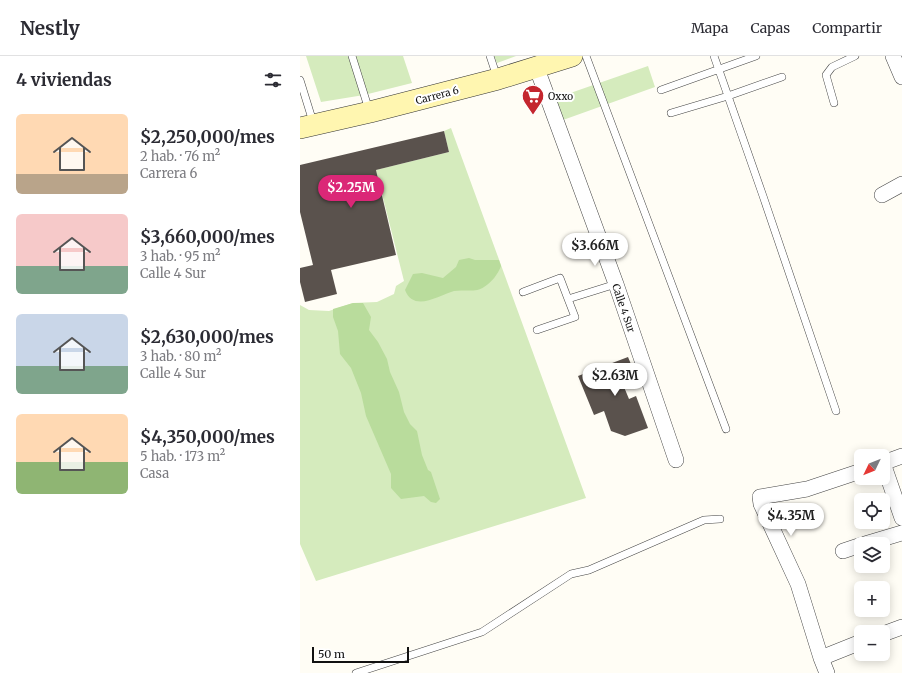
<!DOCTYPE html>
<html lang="es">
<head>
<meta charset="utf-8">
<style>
	:root { --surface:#fff; --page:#f7f7f7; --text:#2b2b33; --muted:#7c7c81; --line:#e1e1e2; --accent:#db2777 }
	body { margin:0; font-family:Merriweather,serif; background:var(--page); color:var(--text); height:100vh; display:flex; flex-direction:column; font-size:15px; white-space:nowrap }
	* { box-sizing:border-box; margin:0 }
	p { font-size:13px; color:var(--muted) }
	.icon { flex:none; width:22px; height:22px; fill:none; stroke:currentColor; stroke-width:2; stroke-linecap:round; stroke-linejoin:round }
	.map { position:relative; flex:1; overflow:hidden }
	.side { display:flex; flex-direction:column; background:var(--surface); width:300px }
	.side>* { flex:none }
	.needle { width:26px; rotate:227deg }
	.buttons { position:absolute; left:554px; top:393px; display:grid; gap:8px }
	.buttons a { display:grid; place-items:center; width:36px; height:36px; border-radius:6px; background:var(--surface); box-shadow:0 2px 10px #0003; font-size:20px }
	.scale { position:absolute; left:12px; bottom:10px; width:97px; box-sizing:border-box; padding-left:4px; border:2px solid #111; border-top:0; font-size:11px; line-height:14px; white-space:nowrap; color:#111; -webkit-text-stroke:3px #fff; paint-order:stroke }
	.price { position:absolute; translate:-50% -34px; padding:0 9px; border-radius:14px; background:#fff; color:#222; font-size:13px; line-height:26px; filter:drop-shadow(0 1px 2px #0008) }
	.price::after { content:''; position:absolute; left:50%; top:24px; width:12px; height:9px; margin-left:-6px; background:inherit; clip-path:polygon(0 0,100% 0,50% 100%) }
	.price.on { background:var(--accent); color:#fff }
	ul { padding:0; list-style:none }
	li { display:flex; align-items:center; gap:12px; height:100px; padding:0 16px }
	li span { display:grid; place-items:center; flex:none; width:112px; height:80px; border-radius:6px; color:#555 }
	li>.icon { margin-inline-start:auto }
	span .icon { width:48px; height:48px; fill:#fffc; stroke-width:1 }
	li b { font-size:17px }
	h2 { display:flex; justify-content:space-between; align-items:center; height:48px; padding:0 16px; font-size:17px }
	header { display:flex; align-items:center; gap:24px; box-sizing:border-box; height:56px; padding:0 20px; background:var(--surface); border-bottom:1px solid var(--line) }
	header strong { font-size:19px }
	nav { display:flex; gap:22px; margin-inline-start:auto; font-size:14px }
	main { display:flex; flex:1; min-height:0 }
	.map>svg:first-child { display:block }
	.green { fill:#d5ebbd }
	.forest { fill:#b9dc9c }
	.building { fill:#5a524d }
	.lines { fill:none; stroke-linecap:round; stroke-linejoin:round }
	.service-casing { stroke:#444; stroke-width:8 }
	.minor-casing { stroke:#444; stroke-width:16 }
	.secondary-casing { stroke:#333; stroke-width:22 }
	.service { stroke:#fff; stroke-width:7 }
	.minor { stroke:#fff; stroke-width:15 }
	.secondary { stroke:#fff6b0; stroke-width:21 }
	.labels { text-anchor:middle; stroke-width:4; stroke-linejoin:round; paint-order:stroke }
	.street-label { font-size:10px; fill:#111; stroke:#fff }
	.poi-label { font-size:10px; fill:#111; stroke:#fff; text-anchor:start }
</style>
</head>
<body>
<header>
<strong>Nestly</strong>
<nav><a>Mapa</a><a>Capas</a><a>Compartir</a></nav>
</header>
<main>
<section class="side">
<h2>4 viviendas<svg class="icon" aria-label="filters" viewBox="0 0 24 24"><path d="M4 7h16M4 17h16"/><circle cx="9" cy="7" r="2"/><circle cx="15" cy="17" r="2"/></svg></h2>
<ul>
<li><span style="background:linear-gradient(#ffd9b3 75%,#b9a48a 0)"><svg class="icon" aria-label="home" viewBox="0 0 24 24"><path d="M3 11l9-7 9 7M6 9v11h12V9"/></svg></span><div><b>$2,250,000/mes</b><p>2 hab. · 76 m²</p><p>Carrera 6</p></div></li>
<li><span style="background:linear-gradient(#f6c9c9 65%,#7fa58c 0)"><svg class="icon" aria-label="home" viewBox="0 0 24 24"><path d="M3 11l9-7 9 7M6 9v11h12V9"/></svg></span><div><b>$3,660,000/mes</b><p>3 hab. · 95 m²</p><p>Calle 4 Sur</p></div></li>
<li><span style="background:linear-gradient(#c9d6e8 65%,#7fa58c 0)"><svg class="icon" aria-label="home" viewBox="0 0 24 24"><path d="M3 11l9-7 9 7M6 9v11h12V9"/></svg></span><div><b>$2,630,000/mes</b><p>3 hab. · 80 m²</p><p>Calle 4 Sur</p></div></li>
<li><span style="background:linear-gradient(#ffd9b3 60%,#8fb573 0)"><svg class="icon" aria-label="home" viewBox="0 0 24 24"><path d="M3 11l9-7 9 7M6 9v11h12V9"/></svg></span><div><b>$4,350,000/mes</b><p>5 hab. · 173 m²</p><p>Casa</p></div></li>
</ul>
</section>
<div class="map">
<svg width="602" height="617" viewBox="0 0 602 617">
	<rect width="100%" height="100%" fill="#fffdf5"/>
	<path class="green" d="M6 0H103L112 27 64 39 21 46Z
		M194 0H216L197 7Z
		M348 10 355 31 263 64 256 42Z
		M151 72 286 442 16 525 0 488V249L9 254 29 255 53 247 77 246 94 238 96 230 104 225 76 114 149 96 144 75Z"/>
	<path class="forest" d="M169 202 175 204H199L201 210C198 218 192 226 184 231 176 237 163 233 154 235 139 239 114 257 105 234L113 218 122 217 143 222 156 211 159 204Z
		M53 247H63L71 261 69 274 78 286 87 303 90 316 99 336 104 356 110 368 117 375 122 399 128 414 131 416 140 443 136 447 131 446 124 440 101 443 91 432V418L66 360 61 337 51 312 40 298 38 275 33 261V253Z"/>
	<path class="building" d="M144 75 149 96 76 114 96 199 31 214 37 238 5 246 0 226V212L13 209 0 156V109Z
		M328 301 338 325 324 331 329 343 336 340 348 372 325 380 311 375 304 355 294 359 278 320Z"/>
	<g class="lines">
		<g class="service-casing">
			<path id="service" d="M52 0 69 54
				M190 0 197 21
				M286 0 426 373
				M414 0 463 140 536 355
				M0 24 13 66
				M361 34 456 0
				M534 47 526 19 532 11 555 0
				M371 57 428 40 482 21
				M223 236 260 222 268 243 316 228
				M237 274 275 261 268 243
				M56 617 182 576 271 518 289 514 404 464 420 463"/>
		</g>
		<g class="minor-casing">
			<path id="minor" d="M593 0 602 21
				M236 10 316 228 376 404
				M582 139 602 128
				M583 407 602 462
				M583 407 602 400
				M565 488 602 477
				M543 495 561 489
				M583 578 602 571
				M521 602 498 528 461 448 460 441 507 433 561 415
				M527 617 521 602 561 586"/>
		</g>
		<g class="secondary-casing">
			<path id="secondary" d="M0 72 70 56 198 23 272 0"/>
		</g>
		<use href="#service" class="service"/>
		<use href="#minor" class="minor"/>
		<use href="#secondary" class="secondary"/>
	</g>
	<defs>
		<g id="supermarket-pin" transform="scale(1.15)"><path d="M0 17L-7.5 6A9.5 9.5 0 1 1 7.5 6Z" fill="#c4262e" stroke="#fff"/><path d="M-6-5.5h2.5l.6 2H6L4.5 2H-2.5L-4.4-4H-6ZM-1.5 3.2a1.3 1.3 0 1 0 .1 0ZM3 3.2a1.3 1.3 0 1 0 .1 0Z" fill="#fff"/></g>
	</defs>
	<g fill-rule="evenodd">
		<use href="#supermarket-pin" x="233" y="40"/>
	</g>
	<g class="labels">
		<g class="street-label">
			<text transform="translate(137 39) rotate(-15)" y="4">Carrera 6</text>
			<text transform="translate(324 252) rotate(71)" y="4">Calle 4 Sur</text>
		</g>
		<g class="poi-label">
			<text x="248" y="44">Oxxo</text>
		</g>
	</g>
</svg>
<div class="buttons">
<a><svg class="needle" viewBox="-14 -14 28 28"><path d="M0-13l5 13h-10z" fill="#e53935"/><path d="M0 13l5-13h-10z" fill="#7c7c81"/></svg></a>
<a><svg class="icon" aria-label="locate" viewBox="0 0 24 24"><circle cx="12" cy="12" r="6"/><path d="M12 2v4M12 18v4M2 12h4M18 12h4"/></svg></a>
<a><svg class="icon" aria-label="layers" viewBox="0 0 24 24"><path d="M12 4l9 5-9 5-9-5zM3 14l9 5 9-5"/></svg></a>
<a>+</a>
<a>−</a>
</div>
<div class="scale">50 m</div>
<b class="price on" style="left:51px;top:153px">$2.25M</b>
<b class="price" style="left:295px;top:211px">$3.66M</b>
<b class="price" style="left:315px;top:341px">$2.63M</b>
<b class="price" style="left:491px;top:481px">$4.35M</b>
</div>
</main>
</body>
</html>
